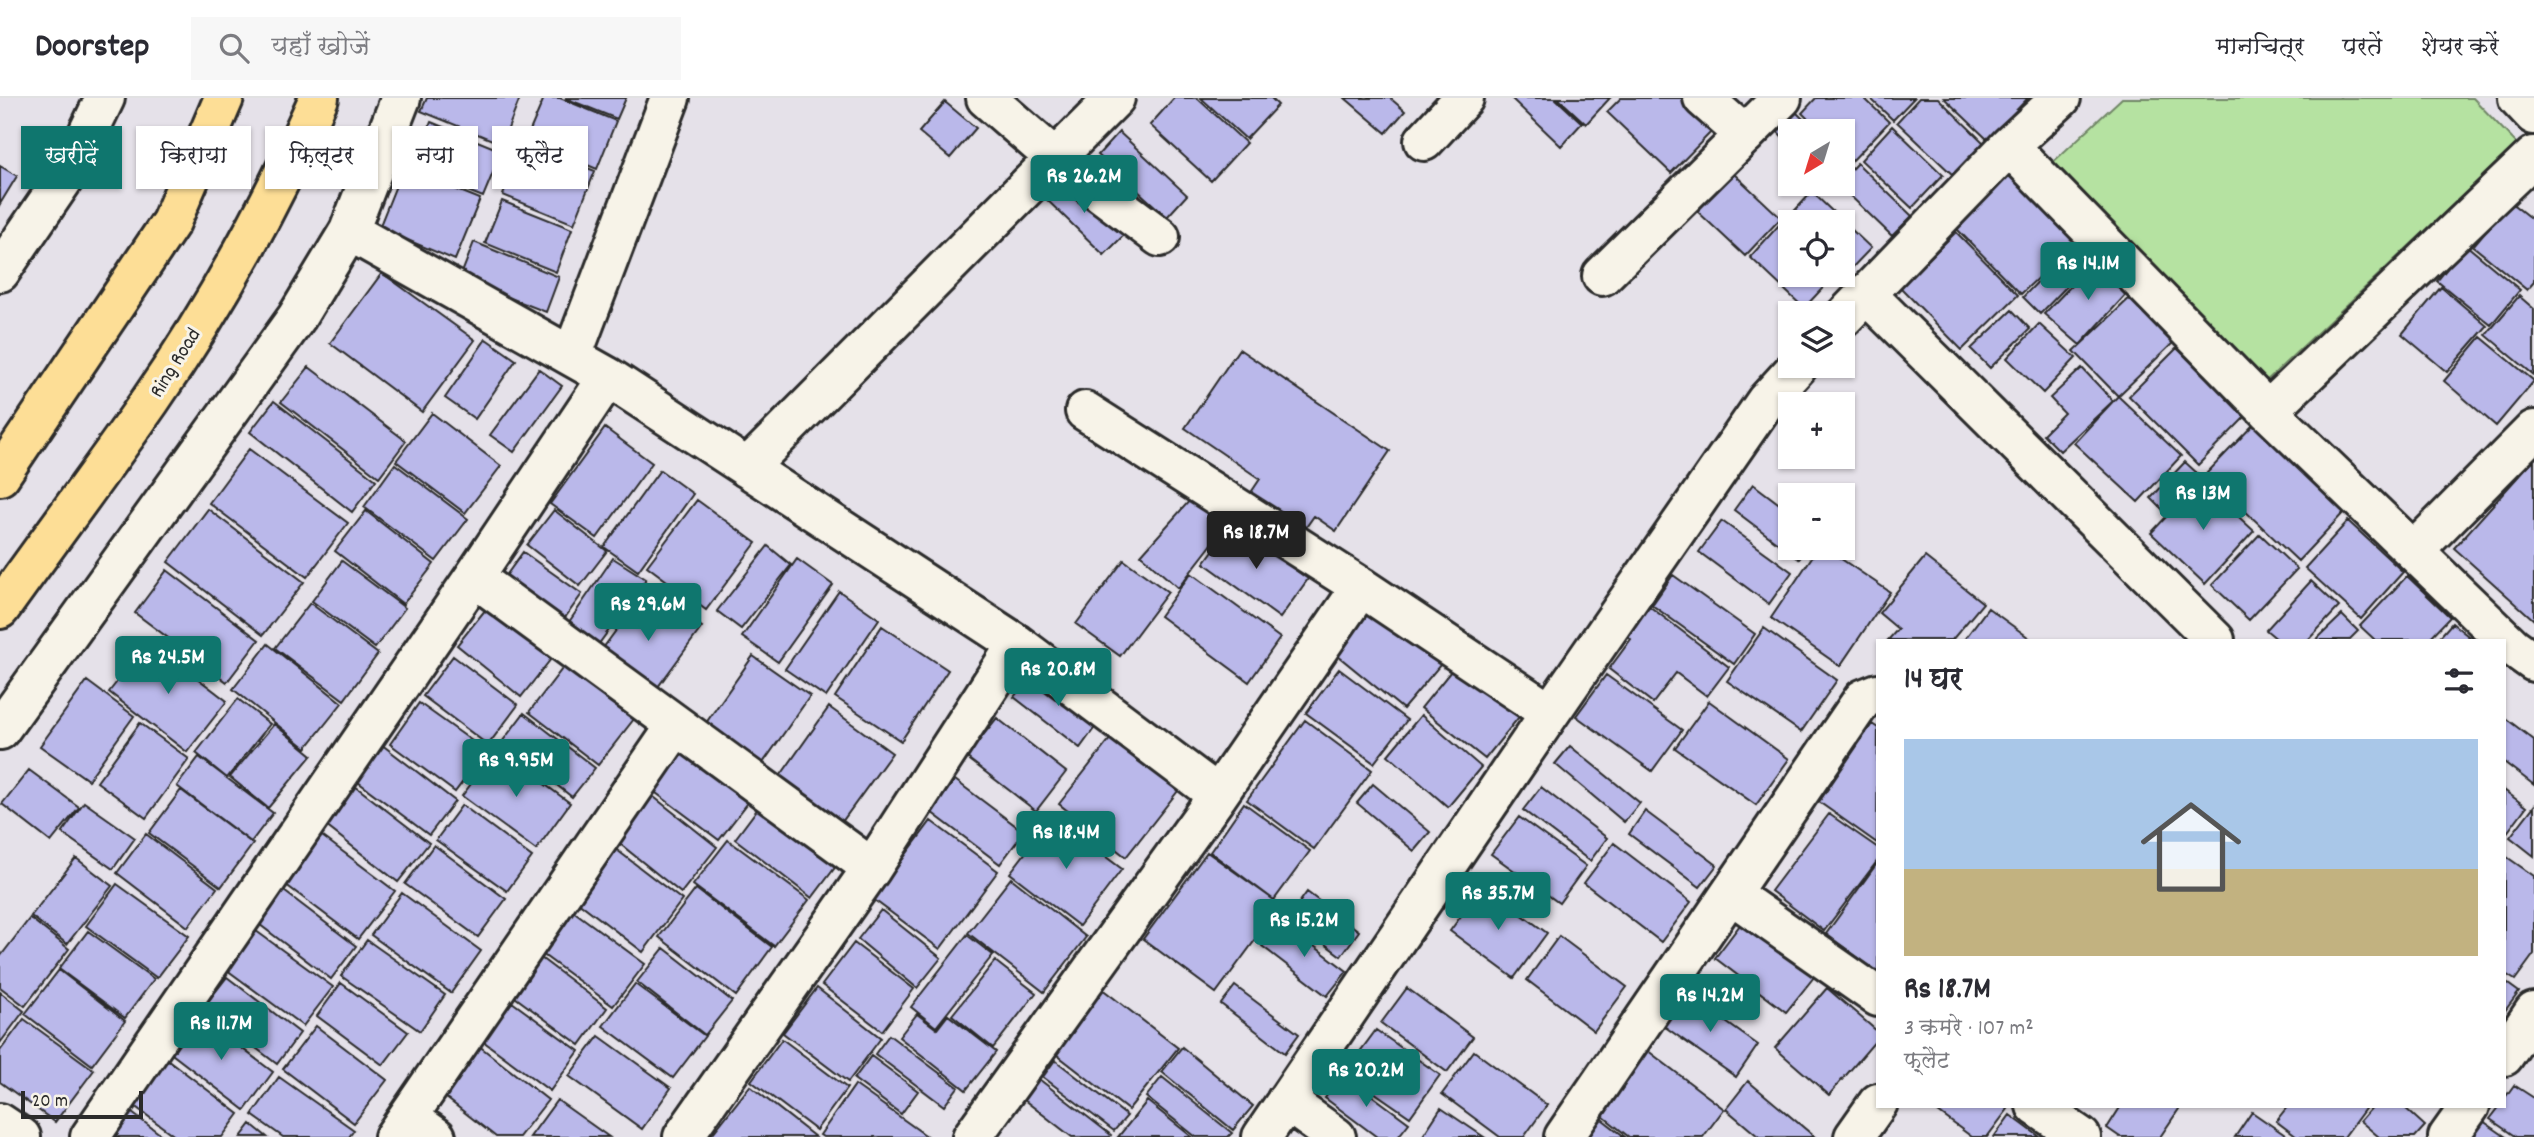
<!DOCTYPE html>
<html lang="hi">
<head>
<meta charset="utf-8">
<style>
	:root { --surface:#fff; --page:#f7f7f7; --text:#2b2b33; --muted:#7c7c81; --line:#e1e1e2; --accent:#0f766e }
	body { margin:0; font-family:Dekko,"Playpen Sans Deva",sans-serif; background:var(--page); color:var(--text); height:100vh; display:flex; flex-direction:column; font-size:26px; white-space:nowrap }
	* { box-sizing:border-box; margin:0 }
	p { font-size:23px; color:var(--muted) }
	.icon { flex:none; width:38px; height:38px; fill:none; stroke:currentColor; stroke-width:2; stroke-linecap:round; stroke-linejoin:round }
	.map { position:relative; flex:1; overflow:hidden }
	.panel { position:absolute; left:1876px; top:541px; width:630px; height:469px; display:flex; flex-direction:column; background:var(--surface); border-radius:0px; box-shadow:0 2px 5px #0004 }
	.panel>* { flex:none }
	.hud { position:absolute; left:21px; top:28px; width:665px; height:63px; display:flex; gap:14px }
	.needle { width:46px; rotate:218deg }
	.fabs { position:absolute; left:1778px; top:21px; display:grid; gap:14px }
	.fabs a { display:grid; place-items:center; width:77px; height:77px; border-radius:0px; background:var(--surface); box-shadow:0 2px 5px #0004; font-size:35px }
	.scale { position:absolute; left:21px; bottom:18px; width:122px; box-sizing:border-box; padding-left:7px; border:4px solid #2b2b2b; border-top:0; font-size:19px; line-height:24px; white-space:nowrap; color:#2b2b2b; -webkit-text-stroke:5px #f7f3e8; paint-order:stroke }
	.price { position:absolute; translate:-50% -60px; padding:0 16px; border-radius:7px; background:var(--accent); color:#fff; font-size:23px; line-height:46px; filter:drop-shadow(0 2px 4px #0008) }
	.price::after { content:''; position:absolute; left:50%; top:42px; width:21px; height:16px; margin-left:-10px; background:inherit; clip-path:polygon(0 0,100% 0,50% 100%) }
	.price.on { background:#222; color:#fff }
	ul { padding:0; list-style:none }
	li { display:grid; align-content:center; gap:14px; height:371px; padding:0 28px }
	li+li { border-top:2px solid var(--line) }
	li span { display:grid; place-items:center; height:217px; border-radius:0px; color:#555 }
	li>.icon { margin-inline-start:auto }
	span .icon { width:126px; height:126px; fill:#fffc; stroke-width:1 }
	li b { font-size:30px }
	h2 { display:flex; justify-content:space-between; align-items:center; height:84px; padding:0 28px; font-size:30px }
	.tag { padding:0 24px; border-radius:0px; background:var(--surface); box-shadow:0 2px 5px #0004; font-size:24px; line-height:63px }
	.tag.on { background:var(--accent); color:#fff }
	header { display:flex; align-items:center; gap:42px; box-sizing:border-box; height:98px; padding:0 35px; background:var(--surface); border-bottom:2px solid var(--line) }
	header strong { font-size:33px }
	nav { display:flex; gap:38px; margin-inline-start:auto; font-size:24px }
	.search { width:490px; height:63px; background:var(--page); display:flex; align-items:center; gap:18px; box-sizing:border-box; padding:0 24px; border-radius:0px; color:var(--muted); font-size:26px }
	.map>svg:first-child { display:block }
	.green { fill:#b5e2a1; stroke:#708666; stroke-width:2 }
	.building { fill:#bab8ea; stroke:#2b2b2b; stroke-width:2 }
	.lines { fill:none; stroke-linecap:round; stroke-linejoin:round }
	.minor-casing { stroke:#2b2b2b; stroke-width:44 }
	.highway-casing { stroke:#2b2b2b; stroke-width:44 }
	.minor { stroke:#f7f3e8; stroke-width:38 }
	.highway { stroke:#fdde96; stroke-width:38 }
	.labels { text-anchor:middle; stroke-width:6; stroke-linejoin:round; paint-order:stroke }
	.street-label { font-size:21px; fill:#2b2b2b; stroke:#f7f3e8 }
</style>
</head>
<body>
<header>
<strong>Doorstep</strong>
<div class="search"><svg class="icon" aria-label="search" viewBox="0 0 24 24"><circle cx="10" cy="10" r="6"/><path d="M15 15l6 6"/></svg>यहाँ खोजें</div>
<nav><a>मानचित्र</a><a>परतें</a><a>शेयर करें</a></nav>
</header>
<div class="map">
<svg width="2534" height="1039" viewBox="0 0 2534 1039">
	<rect width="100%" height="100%" fill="#e5e1e9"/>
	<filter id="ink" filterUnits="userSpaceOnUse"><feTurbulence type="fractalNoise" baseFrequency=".0143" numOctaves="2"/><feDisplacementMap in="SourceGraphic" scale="14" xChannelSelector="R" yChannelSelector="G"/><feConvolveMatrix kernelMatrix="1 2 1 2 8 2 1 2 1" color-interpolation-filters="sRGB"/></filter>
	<g filter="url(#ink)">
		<path class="green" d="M2122 0H2473L2517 46 2262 287 2052 65Z"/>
		<path class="building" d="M427 0H520L502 46 421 13Z
			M544 0H560L616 23 597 71 526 42Z
			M565 0H626L617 21Z
			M1174 0H1197L1246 45 1211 83 1150 27Z
			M1201 0H1271L1278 7 1246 41Z
			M1345 0H1390L1405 13 1386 35Z
			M1511 0H1555L1582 25 1561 48Z
			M1558 0H1610L1586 26Z
			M1621 0H1684L1715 30 1671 75 1607 14Z
			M1816 0H1864L1889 24 1851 64 1843 55V33H1820L1802 15Z
			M1870 0H1914L1893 22Z
			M1919 0H1938L1985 46 1954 78 1897 24Z
			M1944 0H2028L1988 42Z
			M945 4 976 30 950 60 919 34Z
			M1796 14 1815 33H1790V47L1777 33Z
			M431 24 502 53 483 99 412 71Z
			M1892 28 1943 77 1912 110 1861 62Z
			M1119 34 1187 97 1167 119 1098 57Z
			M524 45 595 73 574 126 503 97Z
			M1857 65 1912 118 1892 138 1838 86H1843V80Z
			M0 68 17 78 0 106Z
			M403 70 480 101 455 162 379 130Z
			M2014 72 2079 140 2021 196 1955 129Z
			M1733 75 1781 120 1745 158 1697 113Z
			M1063 77 1125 136 1104 157 1043 98Z
			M1812 94 1871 150 1843 179 1841 177H1843V124H1790V128L1785 123Z
			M502 103 572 131 556 174 485 145Z
			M2510 104 2534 123V184L2527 192 2473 148Z
			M1780 126 1790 135V177H1835L1804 210 1750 159Z
			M1956 134 2018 197 1962 252 1900 189Z
			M2081 139 2098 156 2040 216 2023 199Z
			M474 144 559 179 546 214 460 180Z
			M2466 147 2520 192 2491 227 2437 183Z
			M2098 160 2130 192 2080 247 2044 216Z
			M382 175 475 242 422 314 330 245Z
			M2441 189 2487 228 2447 274 2402 236Z
			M2134 196 2177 241 2118 298 2074 253Z
			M2519 198 2534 211V277L2486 237Z
			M2012 212 2030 231 1990 270 1971 251Z
			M2039 226 2076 260 2043 295 2007 260Z
			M2481 239 2534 283 2496 328 2444 283Z
			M486 241 516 262 475 321 445 300Z
			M2177 250 2246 318 2198 367 2129 298Z
			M1239 251 1390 353 1336 433 1314 418 1302 435 1248 399 1260 381 1185 330Z
			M309 269 406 343 379 379 281 304Z
			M2082 270 2113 303 2060 353 2043 336 2064 315 2050 300Z
			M539 271 562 288 514 354 490 337Z
			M2118 298 2181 358 2138 404 2074 345Z
			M274 303 376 382 352 414 250 334Z
			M432 315 501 368 465 415 396 363Z
			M2255 325 2347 411 2298 463 2206 376Z
			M605 330 652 365 597 440 550 406Z
			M249 351 348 425 307 479 209 405Z
			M2534 361V522L2454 450Z
			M2185 364 2198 376 2164 413 2151 400Z
			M395 366 468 421 436 463 364 409Z
			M660 372 693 396 638 473 604 449Z
			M2200 383 2254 433 2205 486 2151 435Z
			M1753 386 1790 414V450H1808L1799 461 1734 412Z
			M1199 392 1233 419 1178 490 1141 457Z
			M697 402 756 445 706 512 647 468Z
			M208 411 304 484 263 537 168 464Z
			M554 412 607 453 580 488 527 447Z
			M366 413 434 466 403 506 335 453Z
			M1722 423 1792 474 1769 506 1699 454Z
			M2348 423 2403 474 2361 521 2305 470Z
			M1232 427 1308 481 1280 520 1204 465Z
			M2260 436 2297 471 2249 522 2212 487Z
			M768 448 791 467 741 531 717 513Z
			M1818 450H1825L1890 494 1840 568 1771 520Z
			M523 454 582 496 559 528 500 486Z
			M1925 459 1983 505 1952 542H1888L1898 531 1879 515Z
			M613 460 646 481 590 558 560 537Z
			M797 461 833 487 778 564 742 539Z
			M1124 462 1168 494 1120 558 1076 526Z
			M342 463 405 510 375 550 312 503Z
			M167 472 259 542 227 584 135 515Z
			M1191 475 1280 540 1249 584 1160 518Z
			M1673 477 1755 536 1734 566 1652 507Z
			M2407 478 2450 519 2428 542H2375L2360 528Z
			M2311 483 2339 509 2308 542H2278L2266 532Z
			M648 489 702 529 649 601 595 561Z
			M839 493 879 521 826 599 785 571Z
			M494 501 558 552 521 599 457 547Z
			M310 505 378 556 344 602 275 550Z
			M1369 508 1441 566 1403 611 1332 553Z
			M1649 508 1729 569 1707 598 1676 575 1653 605 1609 571 1631 541 1627 537Z
			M1988 510 2032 542H1964Z
			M2342 517 2358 533 2349 542H2316Z
			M2452 525 2473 542H2437Z
			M882 528 948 572 901 643 835 599Z
			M1764 530 1837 582 1801 634 1727 583Z
			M149 543 227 603 187 654 109 594Z
			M268 546 342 605 306 650 233 591Z
			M453 558 518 607 488 647 423 598Z
			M572 558 641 612 598 667 529 614Z
			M753 558 810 598 758 672 701 632Z
			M1459 563 1523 614 1485 661 1421 610Z
			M1036 571 1101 621 1080 650 1014 599Z
			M1339 571 1407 622 1374 665 1306 615Z
			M1606 577 1682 632 1652 673 1576 618Z
			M87 583 134 618 88 682 40 648Z
			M238 601 270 626 227 680 196 655Z
			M1709 603 1789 661 1756 707 1675 650Z
			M419 605 486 653 455 694 390 646Z
			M829 609 892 655 839 728 776 684Z
			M524 615 595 670 572 699 502 644Z
			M1421 617 1481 669 1448 709 1388 657Z
			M2504 619 2534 642V687L2504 664Z
			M997 620 1066 674 1036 713 966 659Z
			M1305 622 1372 672 1314 751 1247 702Z
			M140 625 189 661 146 720 97 684Z
			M274 626 312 657 268 710 230 679Z
			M1872 626 1878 630 1877 745 1819 704Z
			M1118 631 1185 684 1126 759 1059 706Z
			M679 640 757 693 719 742 644 686Z
			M381 646 455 703 429 737 354 681Z
			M1570 648 1640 705 1624 724 1555 666Z
			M497 651 570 705 536 752 462 698Z
			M199 659 273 715 251 744 177 688Z
			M29 672 79 709 51 744 2 706Z
			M955 682 1024 734 1000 766 931 714Z
			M1373 686 1430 734 1414 753 1357 705Z
			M355 688 429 745 398 784 325 727Z
			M1541 689 1607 740 1590 763 1523 712Z
			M181 692 253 746 221 789 149 735Z
			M645 692 717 749 681 795 609 737Z
			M2504 692 2526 709 2506 736 2504 735Z
			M765 701 843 759 812 800 735 741Z
			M84 704 135 740 113 771 62 735Z
			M1244 705 1310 753 1274 802 1210 754Z
			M462 707 532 759 507 793 436 742Z
			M2534 708V758L2510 739Z
			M1645 713 1717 767 1700 789 1629 736Z
			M1829 716 1878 750V762L1824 833 1771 793Z
			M1053 719 1122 771 1079 828 1010 775Z
			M1519 719 1586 768 1559 805 1491 756Z
			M931 723 998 773 940 851 873 801Z
			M146 736 217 790 188 829 117 775Z
			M322 738 395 793 358 841 285 786Z
			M728 742 809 802 774 848 693 787Z
			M1614 745 1691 804 1661 844 1584 785Z
			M434 747 506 801 478 839 405 786Z
			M613 749 682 802 643 854 573 800Z
			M1207 754 1281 807 1216 895 1143 841Z
			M2504 757 2534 778V856L2515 882 2504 875Z
			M76 760 112 788 67 846 31 818Z
			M1878 764V874L1826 836Z
			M1011 780 1086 839 1044 894 968 835Z
			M117 786 189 838 157 880 86 828Z
			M1483 788 1547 835 1514 880 1450 833Z
			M280 790 356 848 331 881 255 823Z
			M696 791 772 849 736 898 659 839Z
			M1307 794 1359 833 1341 858 1289 819Z
			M402 795 481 853 451 895 371 837Z
			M565 807 645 866 613 908 534 850Z
			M881 812 941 860 917 890 858 841Z
			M30 820 69 851 25 908 0 889V859Z
			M1281 823 1347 873 1327 898 1262 848Z
			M1743 823 1814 879 1786 914 1715 860Z
			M252 830 333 889 303 928 223 869Z
			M88 833 154 881 125 920 59 871Z
			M967 837 993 857 936 929 911 909Z
			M1559 838 1627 889 1594 933 1527 882Z
			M367 842 445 897 420 933 341 878Z
			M854 845 914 891 882 933 822 887Z
			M664 850 732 903 705 937 637 884Z
			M533 854 607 910 580 947 504 891Z
			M995 863 1036 895 993 950 952 917Z
			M59 872 125 923 92 967 25 916Z
			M227 879 300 935 277 966 203 910Z
			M2504 883 2519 894 2504 914Z
			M341 885 408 934 383 967 317 918Z
			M635 886 705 938 673 980 603 928Z
			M1235 888 1299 936 1285 955 1221 906Z
			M817 890 881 940 848 984 783 935Z
			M1101 890 1178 950 1128 1012 1052 953Z
			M1407 890 1473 939 1447 974 1381 925Z
			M1827 890 1878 934V940L1829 997 1775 950Z
			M0 894 24 913 0 945Z
			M1684 894 1758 947 1736 979 1661 926Z
			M512 904 579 953 550 993 483 943Z
			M197 916 273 974 245 1012 168 953Z
			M917 916 937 931 948 917 996 954 966 992 899 939Z
			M24 921 94 972 55 1024 0 984V953Z
			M316 928 387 982 354 1025 283 971Z
			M1376 932 1440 977 1410 1019 1345 974Z
			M889 937 958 989 944 1008 875 956Z
			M599 938 671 990 642 1031 569 978Z
			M782 941 847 990 816 1032 751 983Z
			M478 947 548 1002 519 1039H496L440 995Z
			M1182 949 1253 1008 1233 1032 1162 974Z
			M1643 949 1724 1011 1703 1039H1629L1594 1011Z
			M1474 953 1547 1007 1524 1039H1500L1442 996Z
			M871 958 918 993 901 1016 854 981Z
			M167 961 239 1016 222 1039H176L133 1007Z
			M1055 962 1127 1018 1114 1033 1043 979Z
			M1343 976 1409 1025 1398 1039H1377L1325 1000Z
			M1035 978 1111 1037 1110 1039H1072L1019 998Z
			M279 979 354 1032 349 1039H283L252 1017Z
			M1162 979 1232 1035 1228 1039H1196L1146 999Z
			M1748 983 1815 1039H1759L1726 1011Z
			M855 987 928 1039H823L820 1037Z
			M2514 987 2534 1000V1039H2516L2490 1021 2500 1008H2504V1001Z
			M750 988 815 1039H710Z
			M557 1002 609 1039H530Z
			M1147 1003 1192 1039H1118Z
			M1930 1008H2003L2008 1011 1987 1039H1972Z
			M2121 1008H2181L2160 1039H2120L2107 1030Z
			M2288 1008H2367L2344 1039H2297L2276 1023Z
			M2373 1008H2403L2425 1028 2415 1039H2379L2360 1023Z
			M1441 1010 1484 1039H1422Z
			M128 1012 164 1039H108Z
			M2252 1014 2288 1039H2235Z
			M1594 1015 1625 1039H1575Z
			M2010 1017 2040 1039H1994Z
			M2483 1023 2506 1039H2472Z
			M251 1026 267 1039H241Z"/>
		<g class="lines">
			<g class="minor-casing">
				<path id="minor" d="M986 0 1056 61 1160 139
					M1703 0 1745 37
					M2518 0 2534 17
					M1424 43 1464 0
					M2009 48 2268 313 2513 549 2534 564
					M349 133 608 279 1017 546 1218 697
					M0 174 71 70 105 0
					M1602 178 1782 0
					M1865 195 2215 542
					M1843 220 2009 48 2061 0
					M572 258 670 0
					M1085 313 1361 489 1550 615
					M2268 313 2534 58
					M747 370 1115 0
					M2414 453 2534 332
					M474 479 872 770
					M0 632 297 219 349 133 401 0
					M1731 796 1878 899
					M2504 958 2534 914
					M1286 1003 1336 1039
					M2036 1008 2081 1039
					M408 1019 436 1039
					M0 1025 21 1039
					M90 1039 474 479 608 279
					M394 1039 676 628
					M683 1039 872 770 1017 546
					M972 1039 1218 697 1361 489
					M1262 1039 1550 615 1766 303 1798 268
					M1564 1039 1863 601 1878 595
					M1854 1039 1878 1005
					M2448 1039 2470 1008"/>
			</g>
			<g class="highway-casing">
				<path id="highway" d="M0 378 171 124 224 0
					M0 511C50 441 101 373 150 303 216 208 272 105 319 0"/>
			</g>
			<use href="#minor" class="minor"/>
			<use href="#highway" class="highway"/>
		</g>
	</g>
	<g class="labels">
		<g class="street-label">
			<text transform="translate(174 264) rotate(-58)" y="7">Ring Road</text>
		</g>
	</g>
</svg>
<div class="fabs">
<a><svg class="needle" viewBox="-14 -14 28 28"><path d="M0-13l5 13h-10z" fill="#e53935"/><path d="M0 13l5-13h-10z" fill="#7c7c81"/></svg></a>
<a><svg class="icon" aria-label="locate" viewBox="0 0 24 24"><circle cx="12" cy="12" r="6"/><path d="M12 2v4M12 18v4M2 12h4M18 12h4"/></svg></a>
<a><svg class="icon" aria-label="layers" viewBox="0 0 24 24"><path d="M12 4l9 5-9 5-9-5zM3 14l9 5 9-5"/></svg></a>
<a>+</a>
<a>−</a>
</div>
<div class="scale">20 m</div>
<b class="price" style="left:1084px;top:117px">Rs 26.2M</b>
<b class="price" style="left:2088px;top:204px">Rs 14.1M</b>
<b class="price" style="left:2203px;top:434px">Rs 13M</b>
<b class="price on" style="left:1256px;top:473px">Rs 18.7M</b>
<b class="price" style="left:648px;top:545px">Rs 29.6M</b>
<b class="price" style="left:168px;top:598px">Rs 24.5M</b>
<b class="price" style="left:1058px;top:610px">Rs 20.8M</b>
<b class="price" style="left:516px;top:701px">Rs 9.95M</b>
<b class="price" style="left:1066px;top:773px">Rs 18.4M</b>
<b class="price" style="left:1498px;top:834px">Rs 35.7M</b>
<b class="price" style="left:1304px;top:861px">Rs 15.2M</b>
<b class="price" style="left:1710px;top:936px">Rs 14.2M</b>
<b class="price" style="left:221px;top:964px">Rs 11.7M</b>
<b class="price" style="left:1366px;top:1011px">Rs 20.2M</b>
<div class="hud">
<a class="tag on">खरीदें</a>
<a class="tag">किराया</a>
<a class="tag">फ़िल्टर</a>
<a class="tag">नया</a>
<a class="tag">फ़्लैट</a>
</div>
<section class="panel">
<h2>14 घर<svg class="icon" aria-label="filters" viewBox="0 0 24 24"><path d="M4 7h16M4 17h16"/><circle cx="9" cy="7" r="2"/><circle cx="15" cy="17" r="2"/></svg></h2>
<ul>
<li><span style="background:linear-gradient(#a9c7e8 60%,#c2b280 0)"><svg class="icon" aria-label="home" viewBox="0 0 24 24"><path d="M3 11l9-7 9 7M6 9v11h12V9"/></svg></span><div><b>Rs 18.7M</b><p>3 कमरे · 107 m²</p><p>फ़्लैट</p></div></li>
</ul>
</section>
</div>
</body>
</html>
